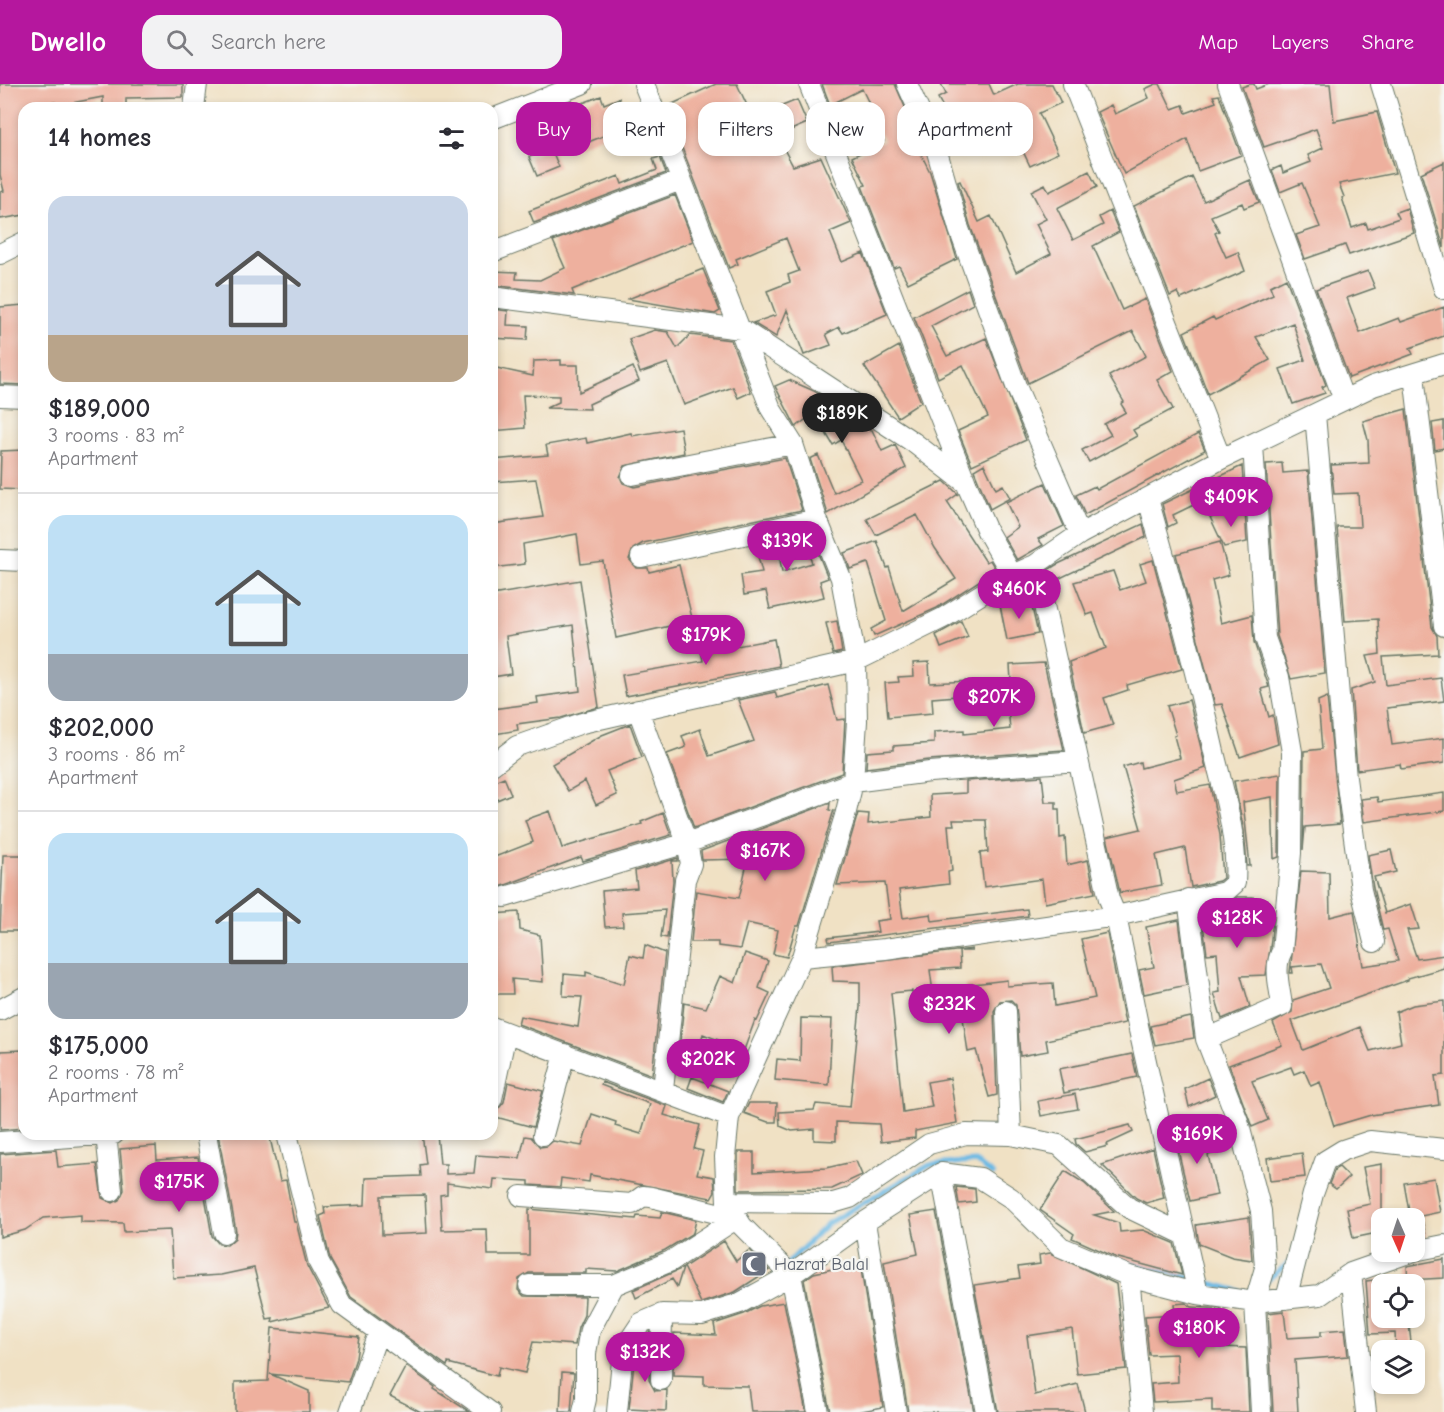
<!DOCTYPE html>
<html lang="en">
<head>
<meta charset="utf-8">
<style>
	:root { --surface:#fff; --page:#f2f2f3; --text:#2b2b33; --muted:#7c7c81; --line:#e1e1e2; --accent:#b5179e }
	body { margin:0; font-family:"Comic Neue",sans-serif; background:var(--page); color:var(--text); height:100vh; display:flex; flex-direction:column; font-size:22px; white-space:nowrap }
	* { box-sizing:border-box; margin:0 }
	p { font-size:20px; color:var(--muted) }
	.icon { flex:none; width:33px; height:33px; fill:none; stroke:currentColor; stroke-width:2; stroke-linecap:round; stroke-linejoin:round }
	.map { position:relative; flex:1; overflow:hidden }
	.drawer { position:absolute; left:18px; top:18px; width:480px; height:1038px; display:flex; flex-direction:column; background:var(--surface); border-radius:18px; box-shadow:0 3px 9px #0003 }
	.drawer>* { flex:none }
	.hud { position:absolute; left:516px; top:18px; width:570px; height:54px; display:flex; gap:12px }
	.needle { width:39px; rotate:177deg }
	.controls { position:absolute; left:1371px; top:1124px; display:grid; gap:12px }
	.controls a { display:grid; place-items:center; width:54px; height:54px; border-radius:12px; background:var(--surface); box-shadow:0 3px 9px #0003; font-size:30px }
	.price { position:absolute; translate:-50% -51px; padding:0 14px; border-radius:21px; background:var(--accent); color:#fff; font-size:20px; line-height:39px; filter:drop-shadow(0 2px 3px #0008) }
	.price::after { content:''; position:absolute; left:50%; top:36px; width:18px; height:14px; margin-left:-9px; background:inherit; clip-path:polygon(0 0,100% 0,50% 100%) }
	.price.selected { background:#222; color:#fff }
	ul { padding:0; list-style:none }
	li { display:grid; align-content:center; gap:12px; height:318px; padding:0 30px }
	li+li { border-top:2px solid var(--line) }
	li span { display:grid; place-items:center; height:186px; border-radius:18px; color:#555 }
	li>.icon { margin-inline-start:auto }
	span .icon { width:108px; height:108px; fill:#fffc; stroke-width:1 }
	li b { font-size:26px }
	h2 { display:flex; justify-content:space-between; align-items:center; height:72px; padding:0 30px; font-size:26px }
	.tag { padding:0 21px; border-radius:18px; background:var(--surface); box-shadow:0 3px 9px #0003; font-size:21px; line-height:54px }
	.tag.selected { background:var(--accent); color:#fff }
	header { display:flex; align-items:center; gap:36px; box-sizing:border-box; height:84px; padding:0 30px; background:var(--accent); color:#fff }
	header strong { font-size:28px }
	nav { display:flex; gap:33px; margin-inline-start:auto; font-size:21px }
	.search { width:420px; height:54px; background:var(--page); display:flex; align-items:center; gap:15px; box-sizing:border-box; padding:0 21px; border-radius:18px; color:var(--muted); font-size:22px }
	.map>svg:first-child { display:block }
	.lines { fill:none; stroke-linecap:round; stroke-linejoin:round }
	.stream { stroke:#6ab9e4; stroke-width:5 }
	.building { fill:#eeb09e; fill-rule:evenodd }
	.minor-casing { stroke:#687666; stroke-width:22 }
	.minor { stroke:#fff; stroke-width:20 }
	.labels { text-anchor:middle; stroke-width:4.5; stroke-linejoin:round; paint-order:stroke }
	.worship-label { font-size:18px; fill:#5b616d; stroke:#f6f6f2; text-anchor:start }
</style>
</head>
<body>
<header>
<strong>Dwello</strong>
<div class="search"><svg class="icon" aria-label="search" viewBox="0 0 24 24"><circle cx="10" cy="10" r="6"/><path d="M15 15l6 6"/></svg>Search here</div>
<nav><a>Map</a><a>Layers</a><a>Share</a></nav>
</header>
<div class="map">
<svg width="1444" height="1328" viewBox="0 0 1444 1328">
	<rect width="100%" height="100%" fill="#f6f6f2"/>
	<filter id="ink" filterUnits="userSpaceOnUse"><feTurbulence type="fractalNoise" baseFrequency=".0167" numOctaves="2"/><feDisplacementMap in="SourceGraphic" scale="12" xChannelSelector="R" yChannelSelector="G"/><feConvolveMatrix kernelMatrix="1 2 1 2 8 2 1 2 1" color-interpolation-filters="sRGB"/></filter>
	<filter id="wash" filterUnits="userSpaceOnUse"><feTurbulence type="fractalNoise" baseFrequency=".008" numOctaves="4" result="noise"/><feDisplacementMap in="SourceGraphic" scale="24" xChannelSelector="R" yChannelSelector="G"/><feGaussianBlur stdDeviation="1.35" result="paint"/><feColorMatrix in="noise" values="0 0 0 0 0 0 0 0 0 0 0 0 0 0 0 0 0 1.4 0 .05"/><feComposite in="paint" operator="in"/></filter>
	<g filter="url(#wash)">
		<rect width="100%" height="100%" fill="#f0e1c4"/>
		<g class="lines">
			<path class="stream" d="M1111 1175 1190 1193
				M787 1180 828 1139 930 1081 976 1078 993 1091
				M1268 1195 1289 1179
				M1199 1196 1239 1207
				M724 1214 749 1204
				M692 1222 713 1218"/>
		</g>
		<g id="blocks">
			<path class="building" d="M0 0H183V13L126 14V24H103V13L56 22 55 18 24 23V131L0 135V108L4 107 0 91Z
				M716 0H737L753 34 797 16 807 39 777 52 793 82 821 73 851 139 830 148 842 178 863 169 887 230 843 249 839 243 826 250 831 261 804 271 787 226 776 253 753 239 776 231 767 207 790 198 788 191 799 187 786 154 736 175 738 180 729 184 666 23Z
				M822 0H895L915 46 910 48 930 88 957 175 908 199 899 182 894 184 862 102 866 101 852 73 884 57 873 35 876 34 862 5 830 21Z
				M941 0H989L994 11 1018 0H1052L1061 19 1039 29 1058 69 1030 82 1010 40 964 62 938 14 946 10Z
				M1156 0H1160L1172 25 1183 21 1186 29 1216 18 1213 12 1219 11 1241 71 1198 87 1187 55 1124 90 1097 28 1111 21 1115 30 1149 14 1145 5Z
				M1250 0H1254L1256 5 1269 0H1330L1334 37 1377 28 1395 89 1339 100 1344 113 1342 114 1352 144 1366 139 1368 145 1399 134 1396 128 1407 124 1414 149 1349 171 1345 161 1305 175 1296 151 1320 143 1302 99 1280 108 1272 86 1281 82 1283 89 1311 78 1308 71 1323 64 1316 45 1264 63 1242 3Z
				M601 12 604 20 619 14 632 46 615 53 613 48 569 66 562 49 587 39 580 20Z
				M551 64 559 83 537 92 529 73Z
				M660 73 666 89 534 139 529 127 619 92 622 100 657 86 653 75Z
				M1444 78V164L1421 89Z
				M1089 87 1097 103 1057 124 1073 156 1103 141 1099 133 1110 127 1119 148 1093 162 1122 226 1145 215 1173 287 1157 296 1173 325 1133 346 1137 352 1089 378 1082 366 1111 351 1104 340 1126 328 1121 320 1124 318 1109 292 1146 272 1133 247 1028 299 970 141 958 98 960 97 979 138 991 132 1016 188 1051 170 1036 140 1046 135 1031 107 1045 100 1049 108Z
				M1192 93 1204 117 1250 96 1259 118 1244 124 1242 119 1211 132 1219 147 1215 149 1226 173 1238 168 1245 187 1181 215 1178 208 1170 212 1134 122Z
				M675 111 693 157 572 206 574 211 492 201V187L517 188 516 195 540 196 565 184 553 157Z
				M703 185 720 227 715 230 628 215Z
				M1368 187 1375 204 1347 214 1360 249 1399 234 1401 238 1444 223V252L1410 264 1413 270 1349 294 1316 205Z
				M1286 194 1326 301 1322 303 1325 309 1293 320 1280 285 1305 276 1293 239 1256 253 1270 276 1208 310 1184 248 1213 233 1215 236 1273 210 1270 202Z
				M968 205 973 220 931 242 947 272 986 254 1026 356 972 381 958 347 988 333 963 281 938 294 914 233Z
				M24 221V301L0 300V223Z
				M492 225 508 227 507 241 528 242 527 256 492 254Z
				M655 246 668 248 677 264 690 251 731 256 751 308 738 314 733 303 684 321 668 279 640 289 629 255Z
				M899 262 921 318 898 333 864 282Z
				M561 276V281H578L579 308 633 283 639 297 589 320 590 325 546 324 559 318V312L523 311 525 344 492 347V283L533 292 534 277Z
				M789 296 814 307 862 339 866 345 872 346 882 367 895 361 906 384 828 430 810 375 818 371 834 409 861 396 841 356 833 361 814 329 796 343 775 302Z
				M1406 325 1432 543 1437 552 1438 570 1383 573 1386 601 1441 594 1444 617 1387 624 1392 661 1444 654V679L1401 685 1400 680 1357 686 1351 606 1375 598 1367 572 1380 570 1378 535 1345 537 1337 443H1360L1358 409 1334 410 1331 381 1369 379 1368 356 1363 337Z
				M1444 337V364L1435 366 1432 339Z
				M680 344 684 369 625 382 620 393 623 399 634 403 785 374 802 426 643 459 633 465 629 475 637 484H648L649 488 679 481 695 546 681 550 679 540 616 554 603 477 581 480 577 450 523 460 525 480 492 484V440L543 433 536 395 492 398V376L548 371 546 361 586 354 587 359 631 349 632 352Z
				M1198 350 1205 366 1085 431 1076 411 1095 402 1097 405Z
				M24 366V406L0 405 1 367Z
				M1282 379 1283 389 1308 387 1325 589 1291 595 1277 552 1266 380Z
				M984 380 996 405 1003 401 1010 414 990 425 974 386Z
				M1242 382 1243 397 1173 431 1176 439 1168 443 1162 420Z
				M944 397 958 410 947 418 986 478 990 476 996 486 937 524 874 552 871 545 886 537 868 479 850 485 844 469 877 457 887 484 889 483 903 527 956 495 935 464 917 431 876 451 867 435Z
				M1045 399 1064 442 1038 455 1043 461 1017 476 1004 453 1018 443 1006 418Z
				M1245 426 1247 458 1224 463 1210 433Z
				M1143 440 1146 453 1056 496 1055 493 1051 496 1048 486 1056 481Z
				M810 449 828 494 820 497 824 513 770 525 766 507 744 511 741 491 762 488 755 461ZM804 451 812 479 782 488 777 458Z
				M1220 458 1229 491 1212 496 1221 539 1252 531 1254 558 1269 603 1261 605 1269 633 1273 631 1278 660 1240 673 1222 620 1215 621 1176 470Z
				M1153 476 1182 585 1127 601 1128 606 1104 614 1113 641 1084 649 1069 578 1106 564 1093 529 1087 531 1074 498 1113 487 1120 506 1146 497 1140 480Z
				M580 496 599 623 561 634 517 640 518 646 495 650 492 625 538 619 537 613 580 607 573 541 506 552 511 590 492 593V511Z
				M1030 515 1038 550 1007 556 1000 521Z
				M837 537 842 568 833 570 826 539Z
				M961 537 968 553 941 564 936 551Z
				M724 550 727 564 774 555 779 582 626 612 622 591 703 577 699 554Z
				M929 578 930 599 969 597 970 611 932 614 933 629 888 633 885 599 899 598 898 593 914 592 913 579Z
				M1044 579 1064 666 929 676 866 684 867 668 893 666V662L934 659V648L964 646V650L1010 645 1007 613 1012 612 1010 581Z
				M828 601 837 636 845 635 842 689 694 744 667 670 686 663 682 652 700 645 709 672 754 657 738 616 775 608 777 614Z
				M1327 613 1340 740 1305 743 1303 766 1304 667 1322 665 1318 617Z
				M1189 616 1206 684 1174 695 1177 707 1210 701 1220 751 1223 794 1219 797 1191 803 1185 764 1156 771 1162 801 1120 809 1107 753 1141 745 1123 683 1140 678 1141 684 1180 674 1174 652 1176 651 1167 622Z
				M630 640 642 673 607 687 617 711 596 721 585 697 568 707 552 680 602 651Z
				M1280 690 1279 773 1274 775 1272 713 1243 718 1250 782H1247L1244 747 1234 697Z
				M1042 692 1045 718H1056V725H1059L1060 754 1065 753 1067 781 1088 776 1095 809 1045 819 1042 795 984 803 980 769 988 768 986 736H953L954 741H948L952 787 948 788 949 800 899 806 903 834 931 830 932 837 1027 825 1028 832 829 858 828 854 878 848 876 837 890 835 885 799 837 801 858 729 869 730 868 740 931 733 930 711 966 709V697Z
				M504 693 511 710 492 718V698Z
				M1444 709V727L1364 738 1361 715 1377 713 1378 718Z
				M830 719 829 726 834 727 833 729 799 842H796L787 873 773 870 778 846 747 839 740 865 718 862V858H691L696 807 739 814 748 775 702 776 701 767Z
				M550 727 562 764 642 740 641 738 663 729 671 751 583 777 581 773 492 806V774L533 758 525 736Z
				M1391 766 1396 788 1374 793 1385 829 1411 820 1419 845 1407 846 1417 875 1444 871V884L1408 894V896L1292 937 1303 966 1360 943 1370 967 1401 959 1396 928 1413 921 1444 917V991L1435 992 1439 1021 1371 1031 1334 1042 1320 998 1311 1002 1304 986 1294 990 1291 983 1252 997 1268 1036 1252 1043 1229 981 1282 961 1273 939 1292 928 1293 916 1329 904 1321 880 1292 883 1293 889H1290L1301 787 1329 788 1330 833 1354 827 1363 882 1398 877 1388 845 1383 846 1373 804 1368 771Z
				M3 771H24V847H0Z
				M678 774V777H672L673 797 667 854 661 853 665 826 622 829 623 842 605 843 602 807 637 804 635 787Z
				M1237 813H1253L1256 836 1273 835 1270 864 1266 891 1241 892 1250 923 1222 935 1214 909 1220 908 1217 869 1207 870 1201 825 1228 820Z
				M519 828 520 846 540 851 543 898 512 895 513 910H492V830Z
				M1179 836 1187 901 1144 910 1139 886 1154 883 1146 843Z
				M1107 849 1125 939 1046 956 1048 967 1020 972 1016 921 1011 916 1000 917 994 927 997 1011 989 1013 976 966 968 968 962 927 916 932 912 907 891 909 903 1028 932 1023 927 998 950 994 957 1039 915 1047V1054L881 1058 879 1040 836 1038V1057L814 1056V1045L792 1047 780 1042 779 1028 814 1026 816 1020 850 1023 860 923V898L833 897 832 882 972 865V867H959L960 884 930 886 934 916 966 912 965 901 1007 896V902L1053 899 1055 922 1095 914 1081 855Z
				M645 861 665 869 652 991 518 940 520 932 578 943 582 913 563 912 564 890 586 892V888L624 900 630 871 643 874Z
				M745 869 768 877 759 904 770 909 757 937 755 936 744 966 703 950 694 982 678 977 684 919 706 924 720 892 735 899Z
				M1191 933 1194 954 1155 961 1150 942Z
				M801 934 832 935 829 1001 775 996 777 975 800 977Z
				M24 966V1044L0 1046V967Z
				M1132 970 1137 993 1064 1009 1059 985Z
				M692 993 728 1007 723 1018 688 1004Z
				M1208 994 1215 1011 1189 1023 1185 1005Z
				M508 998 543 1007 533 1043 492 1032V1027L500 1023 504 1018Z
				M602 998 667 1022 664 1031 700 1041 694 1065 703 1067 697 1090 714 1093 715 1107 711 1114 590 1091 589 1098 561 1094 560 1103 529 1101V1097L494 1095 493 1105 447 1099V1110L440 1111 442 1146 487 1145 488 1171H529V1125L636 1135 637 1132 660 1134 662 1128 696 1136 693 1149 665 1166 617 1187 586 1185V1189H529L519 1195 518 1206 524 1212 585 1213 584 1231 578 1244 575 1261 533 1258 525 1289 499 1283 497 1292 448 1279 447 1282 351 1213 330 1175 320 1132 325 1130 324 1123 365 1121 366 1094 421 1092 420 1081 426 1080 422 1050H437L440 1080H446V1090L474 1089 476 1071 520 1074 525 1052 531 1053 540 1063 547 1062 553 1057 582 1062 592 1030 616 1038 615 1042 641 1050 650 1020 601 1001ZM425 1111 427 1149 382 1151 381 1112Z
				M1075 1010 1078 1025 1041 1032 1038 1017Z
				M749 1019H777L776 1038H768L744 1029Z
				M1130 1041 1133 1048 1107 1060 1108 1062 1085 1068 1076 1060 1075 1055Z
				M1208 1046 1215 1069 1208 1071 1217 1111 1190 1117 1176 1057Z
				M218 1050H269L280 1097 286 1096 294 1138H296L307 1182 329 1224 272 1238 273 1234 267 1235 254 1184 221 1191 173 1194 170 1146 124 1148 123 1139 81 1138V1131L43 1134 25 1146 0 1153V1070L56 1066 58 1083 97 1080 102 1114 113 1119 119 1116 124 1106 120 1065 156 1062 157 1076 198 1073 212 1152 219 1160 227 1161 235 1154 236 1147Z
				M1153 1064 1164 1114 1146 1119 1136 1114 1102 1081Z
				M738 1068H754V1088L826 1084 856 1077 862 1091 832 1105 738 1106Z
				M1302 1069 1305 1093 1270 1097 1267 1074Z
				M1382 1080V1148L1353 1154 1347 1125 1370 1120 1363 1083Z
				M1339 1083 1349 1093 1336 1105 1329 1100 1335 1085Z
				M1065 1087 1084 1099 1114 1127 1094 1131 1119 1139 1120 1148 1143 1146 1174 1159 1182 1191 1115 1173 1072 1154 1074 1150 1040 1126Z
				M1434 1094 1440 1128 1421 1132 1426 1152 1414 1155V1133H1410L1404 1099Z
				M956 1103 975 1105 976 1118 959 1120Z
				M936 1127 974 1328H908L884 1178 918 1170 910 1131Z
				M1249 1133 1252 1176 1232 1173 1199 1160 1196 1141Z
				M724 1157 736 1177 749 1166 769 1186 735 1208 701 1219 684 1183Z
				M1050 1169 1116 1200 1126 1285 1077 1290 1072 1245 1027 1252 1035 1311 1078 1300 1085 1328H998L974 1201 1020 1194 1018 1183 1040 1180 1039 1171Z
				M1444 1175V1194L1408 1196 1407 1182Z
				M860 1179 883 1323 857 1328H830L804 1196 814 1189Z
				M683 1184 677 1203 672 1195 636 1214 633 1206Z
				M1382 1195V1233H1408L1412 1266H1396L1395 1249 1370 1250 1366 1197Z
				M784 1218 806 1328H751L748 1302 704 1301V1292L673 1291 674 1249 716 1251 714 1240 744 1230 760 1222Z
				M1186 1219 1192 1223 1221 1225V1263L1246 1264 1249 1328H1212V1315L1153 1318 1151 1300 1178 1298 1177 1270 1149 1271 1145 1232 1175 1230 1174 1220Z
				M1284 1227 1287 1254 1321 1252V1247L1345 1245 1348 1272 1295 1276 1298 1328H1273L1268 1229Z
				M272 1244 359 1253 356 1274 348 1298 270 1290 309 1307V1328H235V1298L268 1297Z
				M650 1248 649 1296 655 1307 667 1306 666 1327 629 1325 635 1270Z
				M406 1282 435 1303 434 1305 470 1328H421L390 1312Z
				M562 1288 574 1289 571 1328H560Z"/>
		</g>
	</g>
	<g filter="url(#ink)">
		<use href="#blocks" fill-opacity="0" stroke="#687666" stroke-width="1.5"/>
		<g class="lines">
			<g class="minor-casing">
				<path id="minor" d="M644 0 771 325 793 360 817 435 841 494 856 577 857 637 853 698 845 732 802 873 729 1033 725 1073 727 1118 742 1142 791 1191 818 1328
					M809 0 966 399 987 447 1012 491
					M907 0 936 64 959 145 1016 302 1080 450
					M1073 0 1221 375
					M1228 0 1344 316
					M1381 0 1444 205
					M194 24 197 0
					M492 35 582 0
					M492 168 681 96
					M0 170 24 158
					M492 213 741 245 913 358 966 399
					M1414 291 1444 542
					M0 312 24 313
					M1315 330 1346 694 1361 806 1374 858
					M632 391 793 360
					M641 473 817 435
					M0 476 24 477
					M1035 481 1109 815 1116 832 1139 946 1198 1210
					M638 626 687 759 691 780 685 796 663 1006
					M492 681 517 662 582 639 856 577 943 534 1012 491 1035 481 1080 450 1221 375 1373 302 1444 280
					M505 813 687 759 853 698 930 688 1078 677
					M1188 815 1206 955 1238 1037 1261 1127 1265 1184 1255 1218 1261 1328
					M802 873 885 865 1116 832 1225 808 1235 799C1238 755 1224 710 1214 668 1195 583 1172 499 1148 415
					M0 926 24 913
					M1006 927 1011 1051
					M492 943 729 1033
					M1206 955 1282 922C1280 904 1273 883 1282 867L1291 769 1292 668 1279 593 1265 554 1253 360
					M492 1015 506 949
					M106 1050 112 1107
					M206 1050 224 1149
					M287 1050 319 1179 342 1221 490 1328
					M543 1051 565 970
					M0 1058 114 1050
					M941 1089 986 1328
					M521 1112 632 1120 643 1112 651 1113 737 1134
					M727 1118 833 1119 850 1114 929 1060 966 1050 1011 1051 1059 1061 1129 1124 1185 1151
					M865 1138 896 1328
					M1414 1167 1444 1161
					M1351 1189 1366 1328
					M1129 1192 1142 1328
					M529 1201H614
					M1286 1215 1313 1110 1325 1077 1343 1066 1370 1057 1444 1065
					M661 1296 662 1230
					M350 1328 378 1249
					M583 1328 586 1315V1269L590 1246 614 1201 671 1177 737 1134
					M617 1328 623 1266 641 1239 662 1230 702 1231 740 1219 791 1191 865 1138 941 1089 980 1094 1011 1114 1061 1163 1129 1192 1198 1210 1255 1218 1320 1211 1351 1189 1414 1167"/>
			</g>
			<use href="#minor" class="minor"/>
		</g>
	</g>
	<defs>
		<g id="mosque-square" transform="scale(1.35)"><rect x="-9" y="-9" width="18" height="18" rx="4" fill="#6b7280" stroke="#f6f6f2"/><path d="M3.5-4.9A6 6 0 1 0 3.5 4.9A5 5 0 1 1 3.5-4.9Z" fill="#fff"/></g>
	</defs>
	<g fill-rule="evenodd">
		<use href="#mosque-square" x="754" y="1180"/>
	</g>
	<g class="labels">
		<g class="worship-label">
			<text x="774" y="1186">Hazrat Balal</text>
		</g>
	</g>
</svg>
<div class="controls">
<a><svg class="needle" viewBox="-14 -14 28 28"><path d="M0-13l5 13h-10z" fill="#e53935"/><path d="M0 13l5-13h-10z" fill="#7c7c81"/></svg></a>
<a><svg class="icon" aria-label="locate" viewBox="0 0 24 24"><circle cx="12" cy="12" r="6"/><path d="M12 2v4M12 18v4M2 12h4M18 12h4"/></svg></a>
<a><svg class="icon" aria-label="layers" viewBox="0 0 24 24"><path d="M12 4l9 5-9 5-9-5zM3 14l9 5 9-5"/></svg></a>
</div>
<b class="price selected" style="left:842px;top:360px">$189K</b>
<b class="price" style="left:1231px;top:444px">$409K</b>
<b class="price" style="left:787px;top:488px">$139K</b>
<b class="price" style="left:1019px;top:536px">$460K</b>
<b class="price" style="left:706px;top:582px">$179K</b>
<b class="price" style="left:994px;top:644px">$207K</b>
<b class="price" style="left:765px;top:798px">$167K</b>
<b class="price" style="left:1237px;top:865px">$128K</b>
<b class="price" style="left:949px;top:951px">$232K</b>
<b class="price" style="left:708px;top:1006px">$202K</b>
<b class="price" style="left:1197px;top:1081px">$169K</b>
<b class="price" style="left:179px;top:1129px">$175K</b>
<b class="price" style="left:1199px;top:1275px">$180K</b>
<b class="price" style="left:645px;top:1299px">$132K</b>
<div class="hud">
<a class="tag selected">Buy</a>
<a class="tag">Rent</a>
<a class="tag">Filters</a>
<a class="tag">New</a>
<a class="tag">Apartment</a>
</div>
<section class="drawer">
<h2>14 homes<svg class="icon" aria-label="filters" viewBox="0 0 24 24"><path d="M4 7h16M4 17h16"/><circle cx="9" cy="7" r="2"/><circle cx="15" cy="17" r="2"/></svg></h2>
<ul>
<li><span style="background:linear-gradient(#c9d6e8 75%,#b9a48a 0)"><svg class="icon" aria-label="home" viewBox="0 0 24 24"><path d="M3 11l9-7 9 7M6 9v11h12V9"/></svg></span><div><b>$189,000</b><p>3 rooms · 83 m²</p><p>Apartment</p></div></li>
<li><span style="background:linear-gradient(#bfe0f5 75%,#9aa5b1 0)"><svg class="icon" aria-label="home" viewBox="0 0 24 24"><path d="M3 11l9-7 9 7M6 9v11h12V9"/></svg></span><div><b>$202,000</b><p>3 rooms · 86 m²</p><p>Apartment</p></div></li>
<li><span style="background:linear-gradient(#bfe0f5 70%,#9aa5b1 0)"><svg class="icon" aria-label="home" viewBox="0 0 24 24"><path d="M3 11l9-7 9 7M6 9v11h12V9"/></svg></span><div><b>$175,000</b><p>2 rooms · 78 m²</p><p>Apartment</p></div></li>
</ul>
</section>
</div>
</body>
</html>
